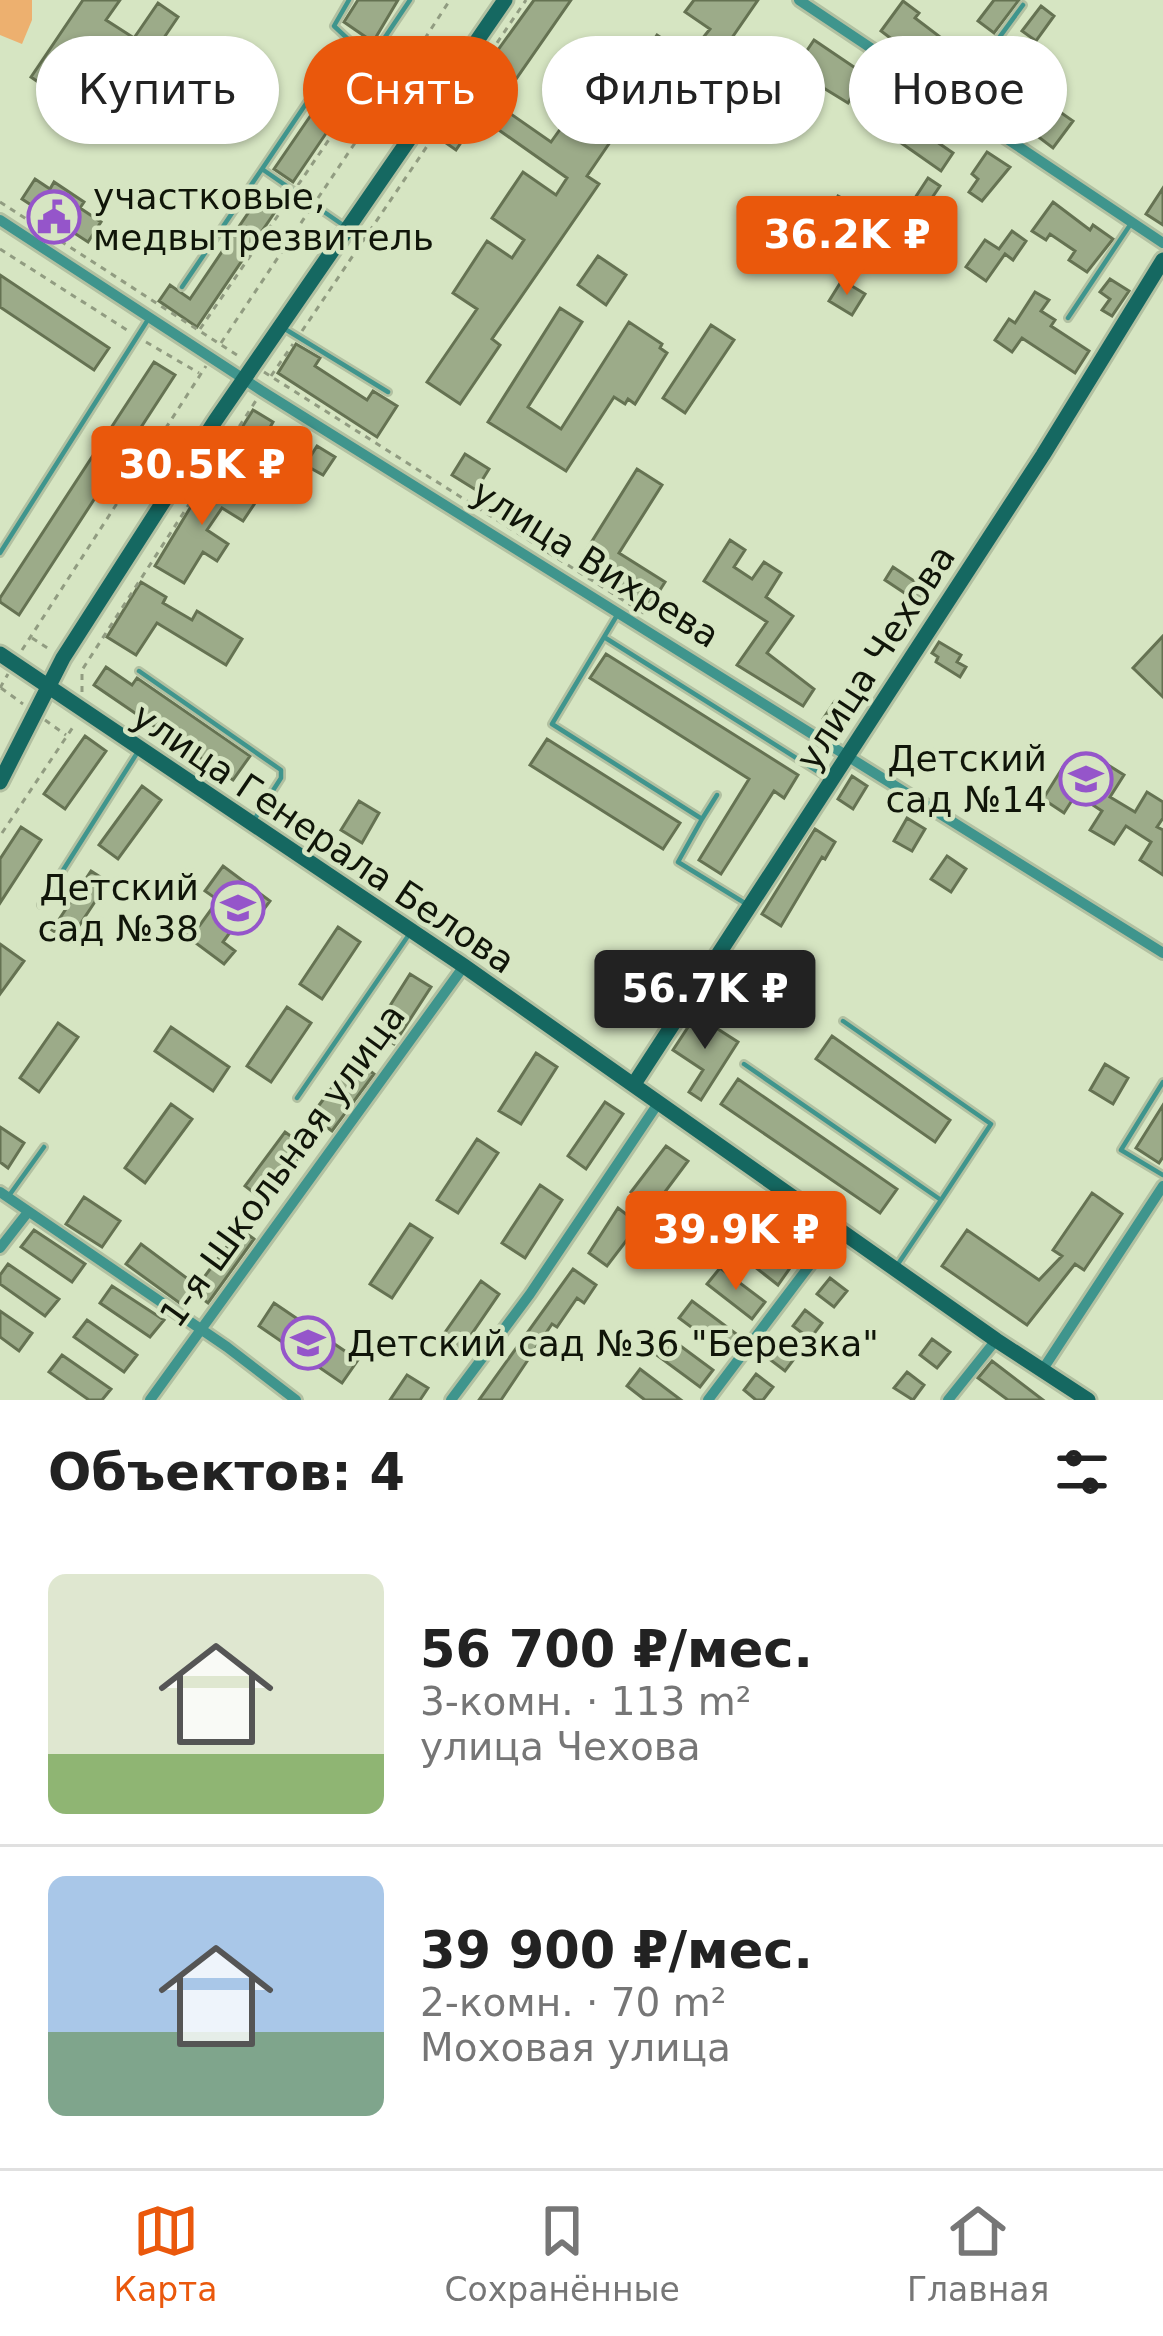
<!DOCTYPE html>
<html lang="ru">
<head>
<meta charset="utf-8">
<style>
	:root { --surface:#fff; --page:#f6f6f6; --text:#222; --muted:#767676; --line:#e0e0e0; --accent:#ea580c }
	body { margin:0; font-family:"DejaVu Sans",sans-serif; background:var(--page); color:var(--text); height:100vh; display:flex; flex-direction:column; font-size:45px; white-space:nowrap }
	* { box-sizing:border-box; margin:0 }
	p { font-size:39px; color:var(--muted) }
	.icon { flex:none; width:66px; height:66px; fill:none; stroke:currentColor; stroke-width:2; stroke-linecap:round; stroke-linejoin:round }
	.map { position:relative; height:1400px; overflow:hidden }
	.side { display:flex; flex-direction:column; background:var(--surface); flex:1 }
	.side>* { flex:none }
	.banner { position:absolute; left:36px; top:36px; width:1092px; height:108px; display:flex; gap:24px }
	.price { position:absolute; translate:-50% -102px; padding:0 27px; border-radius:12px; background:var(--accent); color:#fff; font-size:39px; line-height:78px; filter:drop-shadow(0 3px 6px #0008) }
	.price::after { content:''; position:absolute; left:50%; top:72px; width:36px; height:27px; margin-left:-18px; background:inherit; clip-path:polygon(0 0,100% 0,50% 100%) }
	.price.active { background:#222; color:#fff }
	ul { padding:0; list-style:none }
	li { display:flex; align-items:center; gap:36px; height:300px; padding:0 48px }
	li+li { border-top:3px solid var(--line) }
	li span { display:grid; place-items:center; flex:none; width:336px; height:240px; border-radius:18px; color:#555 }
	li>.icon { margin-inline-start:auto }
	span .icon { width:144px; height:144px; fill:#fffc; stroke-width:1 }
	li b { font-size:51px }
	h2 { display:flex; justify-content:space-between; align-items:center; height:144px; padding:0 48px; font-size:51px }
	.chip { padding:0 42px; border-radius:54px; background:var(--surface); box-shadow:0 3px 9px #0004; font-size:42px; line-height:108px }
	.chip.active { background:var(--accent); color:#fff }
	.dock { display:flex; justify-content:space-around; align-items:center; height:168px; border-top:3px solid var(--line); background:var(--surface); font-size:33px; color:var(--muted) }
	.dock a { display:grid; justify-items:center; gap:6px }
	.dock .active { color:var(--accent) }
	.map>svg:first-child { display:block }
	.green { fill:#edb06f }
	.building { fill:#9cab89; stroke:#657252; stroke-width:3 }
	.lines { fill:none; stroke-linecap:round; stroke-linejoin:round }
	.lane-casing { stroke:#b2c0a1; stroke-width:10 }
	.street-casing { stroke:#b2c0a1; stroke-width:16 }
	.secondary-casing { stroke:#b2c0a1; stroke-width:21 }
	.path { stroke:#919c81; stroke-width:3; stroke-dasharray:6 6; stroke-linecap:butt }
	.lane { stroke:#3f958d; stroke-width:4.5 }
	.street { stroke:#3f958d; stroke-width:10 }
	.secondary { stroke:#156861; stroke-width:15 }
	.labels { text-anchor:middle; stroke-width:9; stroke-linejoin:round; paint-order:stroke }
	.poi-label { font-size:36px; fill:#101509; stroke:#d6e5c2; text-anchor:start }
	.street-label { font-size:36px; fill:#101509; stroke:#d6e5c2 }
</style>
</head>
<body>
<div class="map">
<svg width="1163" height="1400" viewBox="0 0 1163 1400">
	<rect width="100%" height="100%" fill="#d6e5c2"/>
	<path class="green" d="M0 0H32V20L22 44 0 35Z"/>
	<path class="building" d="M83 0H120L106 20 134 38 158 3 178 17 115 110 94 96 118 61 89 42 54 93 31 77Z
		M358 0H398L373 42 344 22Z
		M534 0H571L498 105 551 142 571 114 593 129 657 35 675 47 587 176 599 184 492 339 500 345 460 404 427 382 477 309 453 293 487 241 512 258 524 240 492 218 523 172 556 195 567 178 479 116 456 150 436 136Z
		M694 0H758L718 58 698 44 710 29 685 12Z
		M994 0H1019L994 33 978 21Z
		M903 1 919 13 915 18 973 62 957 83 899 40 897 43 881 31Z
		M1041 6 1054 16 1036 41 1022 31Z
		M814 40 879 84 882 80 933 120 924 133 953 153 941 171 887 133 893 123 853 95 848 103 817 84 799 110 777 95Z
		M1008 58 1038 80 1030 91 1073 121 1053 148 1028 129 1034 121 987 86Z
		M348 61 367 73 293 182 274 169Z
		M987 152 1010 167 982 201 969 192 978 179 972 174Z
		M928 178 940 186 925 208 913 201Z
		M35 179 50 189 54 182 84 202 80 208 101 222 88 242 22 199Z
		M1163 188V225L1146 214Z
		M838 196 874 215 868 226 833 206Z
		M259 197 277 209 197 327 159 301 170 285 190 299Z
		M1053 202 1090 230 1093 225 1113 239 1087 272 1069 260 1075 251 1050 234 1046 240 1032 231Z
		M1012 231 1026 241 1013 260 1005 254 986 281 966 267 985 240 999 249Z
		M598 256 626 275 606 305 578 285Z
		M0 275 109 348 94 370 0 307Z
		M1110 279 1129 291 1112 316 1102 310 1110 299 1100 292Z
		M842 280 865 294 852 315 829 301Z
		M1035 292 1049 300 1041 311 1055 320 1051 326 1089 351 1075 373 1022 338 1012 352 995 340 1009 319 1015 323Z
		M560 308 582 322 528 407 561 429 629 322 662 344 660 348 667 353 635 404 628 399 625 404 614 397 566 471 488 422Z
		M711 325 734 340 685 413 663 398Z
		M296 344 320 358 315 366 367 400 373 391 397 406 377 437 278 373Z
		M154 362 175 375 19 615 0 602V598Z
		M253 410 273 422 260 445 239 432Z
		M317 446 335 457 323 475 305 465Z
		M465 454 489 469 476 490 452 475Z
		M637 469 662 485 619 553 665 582 650 606 579 562Z
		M213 470 230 480 226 485 255 503 243 521 222 508 207 530 228 544 217 561 203 552 184 583 155 566Z
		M730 540 745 550 734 567 752 579 764 562 781 573 766 597 793 616 767 653 814 689 803 706 737 665 767 622 704 581Z
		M893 567 929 591 921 604 885 580Z
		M141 582 166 597 163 603 192 620 197 611 242 639 226 665 157 623 136 655 107 637Z
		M1163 636V697L1133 668Z
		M939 642 961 655 957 662 966 667 960 677 936 662 938 657 932 653Z
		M606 654 798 775 784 798 774 791 721 874 699 860 749 779 590 678Z
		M106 667 132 685 137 678 250 756 233 780 94 685Z
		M835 701 849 710 838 728 823 719Z
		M85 736 106 751 65 809 44 794Z
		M547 739 680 823 663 849 530 765Z
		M1100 760 1124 775 1110 797 1135 812 1147 792 1163 802V818L1157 827 1163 830V875L1140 860 1151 842 1126 826 1114 844 1090 830 1102 811 1076 794 1064 813 1043 799 1063 767 1086 782Z
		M852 776 867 786 853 809 838 799Z
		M142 786 161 800 118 859 99 845Z
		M359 801 379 813 362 843 341 830Z
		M907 818 925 829 912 851 894 841Z
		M21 827 41 840 0 903V859Z
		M815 829 835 842 825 859 822 857 781 926 762 914Z
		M947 856 966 869 951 892 931 879Z
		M223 866 270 901 252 925 241 917 223 942 235 951 224 964 177 929 187 916 200 925 218 900 205 891Z
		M91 871 108 882 69 941 52 930Z
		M338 927 360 942 322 999 300 984Z
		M0 944 24 961 0 994Z
		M774 955 792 966 781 984 763 973Z
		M733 957 756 971 746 987 723 973Z
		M410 974 431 987 394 1044 374 1031Z
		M287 1007 311 1023 271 1082 247 1066Z
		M696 1015 738 1042 701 1100 689 1092 703 1070 673 1050Z
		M58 1023 78 1037 39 1092 20 1078Z
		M171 1027 229 1067 213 1091 155 1051Z
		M832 1036 950 1120 935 1142 816 1059Z
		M536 1053 557 1067 521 1124 499 1111Z
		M354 1058 374 1074 332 1131 311 1116Z
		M1105 1064 1128 1078 1113 1104 1090 1090Z
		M738 1079 897 1189 880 1213 721 1104Z
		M605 1102 623 1114 586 1169 568 1156Z
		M171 1104 192 1119 145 1183 125 1168Z
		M1163 1105V1157L1159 1163 1136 1148Z
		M0 1127 24 1143 8 1168 0 1162Z
		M285 1132 306 1147 266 1202 245 1186Z
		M477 1139 498 1153 458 1213 437 1200Z
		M666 1146 688 1161 653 1208 631 1192Z
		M540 1185 562 1200 525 1258 502 1243Z
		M1092 1193 1122 1214 1084 1270 1075 1264 1027 1325 942 1266 967 1230 1039 1280 1062 1256 1053 1250Z
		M84 1197 120 1221 102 1247 66 1224Z
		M767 1201 812 1237 778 1285 732 1249Z
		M618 1208 639 1224 607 1266 589 1253Z
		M410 1224 432 1238 392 1298 370 1284Z
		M240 1229 254 1239 208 1303 193 1292Z
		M34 1230 85 1264 72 1282 21 1247Z
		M141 1244 196 1285 181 1304 126 1264Z
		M8 1264 59 1299 45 1316 0 1284V1275Z
		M720 1268 765 1302 752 1319 707 1284Z
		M573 1269 596 1285 584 1303 577 1298 557 1327 552 1324 501 1400H479Z
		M830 1278 847 1291 834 1307 817 1294Z
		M481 1281 499 1294 460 1351 441 1338Z
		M112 1286 164 1320 150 1337 100 1303Z
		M692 1301 739 1336 726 1353 679 1318Z
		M274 1303 358 1360 342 1383 259 1326Z
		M805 1310 822 1323 810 1339 793 1326Z
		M0 1311 32 1333 19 1351 0 1337Z
		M87 1320 137 1355 124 1372 74 1337Z
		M667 1336 713 1370 700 1387 654 1353Z
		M932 1339 950 1352 937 1368 920 1355Z
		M780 1342 797 1355 785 1371 768 1358Z
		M62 1355 111 1389 102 1400H89L49 1372Z
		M992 1361 1043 1400H1008L978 1378Z
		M640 1369 681 1400H645L627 1386Z
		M907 1372 924 1385 913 1400 894 1388Z
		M756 1374 773 1387 763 1400H756L744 1390Z
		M407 1375 428 1388 420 1400H390Z"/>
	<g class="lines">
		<g class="lane-casing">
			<path id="lane" d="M349 0 334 26 349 40
				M373 55 410 0
				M952 102 1023 5
				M262 169 349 40 434 98
				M182 287 262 169 343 225
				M1068 318 1132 222
				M285 329 388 392
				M0 553 149 318
				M616 617 552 724 702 819 678 862 748 905
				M604 637 828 778
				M139 671 281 770V778L254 820
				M702 819 717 795
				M41 905 139 750
				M843 1021 991 1124 941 1200
				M744 1064 941 1200 898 1264
				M1163 1082 1121 1150 1163 1175
				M297 1098 408 936
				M8 1197 44 1147"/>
		</g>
		<g class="street-casing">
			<path id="street" d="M799 0 1163 243
				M0 220 262 391 1163 953
				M0 1192 227 1347 296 1400
				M0 1248 28 1212
				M1043 1369 1163 1186
				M150 1400 464 966
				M451 1400 530 1294 659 1102
				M708 1400 837 1229
				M948 1400 996 1340"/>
		</g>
		<g class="secondary-casing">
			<path id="secondary" d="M0 654 464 966 996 1340 1088 1400
				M0 782 63 658 215 421 505 0
				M634 1084 1043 455 1163 260"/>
		</g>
		<path class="path" d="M405 69 450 0
			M298 185 377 69
			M318 198 396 82
			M0 202 240 357
			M0 249 127 330
			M200 329 290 198
			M302 331 526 0
			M146 342 199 373
			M221 343 309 211
			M264 372 645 614
			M271 376 293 344
			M32 638 49 649
			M22 650 206 366
			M0 688 8 674
			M1 688 23 704
			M82 692V670L257 399
			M45 720 66 735
			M2 833 75 724"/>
		<use href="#lane" class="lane"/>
		<use href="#street" class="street"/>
		<use href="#secondary" class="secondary"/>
	</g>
	<defs>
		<g id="civic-ring" transform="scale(2.7)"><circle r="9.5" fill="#d6e5c2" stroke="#9555ca" stroke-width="1.5"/><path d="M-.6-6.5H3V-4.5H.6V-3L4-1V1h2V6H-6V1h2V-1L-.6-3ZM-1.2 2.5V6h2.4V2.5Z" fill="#9555ca"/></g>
		<g id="school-ring" transform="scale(2.7)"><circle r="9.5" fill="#d6e5c2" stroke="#9555ca" stroke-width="1.5"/><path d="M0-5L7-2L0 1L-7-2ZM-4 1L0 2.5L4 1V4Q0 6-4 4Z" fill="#9555ca"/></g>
	</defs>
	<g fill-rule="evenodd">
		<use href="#civic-ring" x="54" y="217"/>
		<use href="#school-ring" x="1086" y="779"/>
		<use href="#school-ring" x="238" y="908"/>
		<use href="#school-ring" x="308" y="1343"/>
	</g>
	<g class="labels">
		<g class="poi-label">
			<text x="93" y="209">участковые,<tspan x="93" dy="41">медвытрезвитель</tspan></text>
			<text x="1047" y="771" text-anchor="end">Детский<tspan x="1047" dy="41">сад №14</tspan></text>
			<text x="199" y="900" text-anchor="end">Детский<tspan x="199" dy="41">сад №38</tspan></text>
			<text x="347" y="1356">Детский сад №36 "Березка"</text>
		</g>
		<g class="street-label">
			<text transform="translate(596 563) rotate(32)" y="13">улица Вихрева</text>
			<text transform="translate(875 657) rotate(-57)" y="13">улица Чехова</text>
			<text transform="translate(324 838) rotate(34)" y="13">улица Генерала Белова</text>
			<text transform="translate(282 1165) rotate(-54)" y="13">1-я Школьная улица</text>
		</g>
	</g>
</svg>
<b class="price" style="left:847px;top:298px">36.2K ₽</b>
<b class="price" style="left:202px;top:528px">30.5K ₽</b>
<b class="price active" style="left:705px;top:1052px">56.7K ₽</b>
<b class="price" style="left:736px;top:1293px">39.9K ₽</b>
<div class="banner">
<a class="chip">Купить</a>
<a class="chip active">Снять</a>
<a class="chip">Фильтры</a>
<a class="chip">Новое</a>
</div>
</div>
<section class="side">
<h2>Объектов: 4<svg class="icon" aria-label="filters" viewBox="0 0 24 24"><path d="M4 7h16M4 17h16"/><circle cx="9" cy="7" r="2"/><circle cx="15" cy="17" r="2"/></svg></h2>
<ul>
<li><span style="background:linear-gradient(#dfe7d0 75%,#8fb573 0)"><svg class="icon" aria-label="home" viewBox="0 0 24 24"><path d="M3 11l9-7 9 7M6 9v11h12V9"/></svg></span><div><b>56 700 ₽/мес.</b><p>3-комн. · 113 m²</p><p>улица Чехова</p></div></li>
<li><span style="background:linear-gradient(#a9c7e8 65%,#7fa58c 0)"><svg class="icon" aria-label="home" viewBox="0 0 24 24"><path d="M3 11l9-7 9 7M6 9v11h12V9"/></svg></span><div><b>39 900 ₽/мес.</b><p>2-комн. · 70 m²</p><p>Моховая улица</p></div></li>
</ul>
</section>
<nav class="dock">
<a class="active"><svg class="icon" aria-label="map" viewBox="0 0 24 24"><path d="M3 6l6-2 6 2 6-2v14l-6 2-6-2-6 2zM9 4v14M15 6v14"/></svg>Карта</a>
<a><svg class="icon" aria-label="saved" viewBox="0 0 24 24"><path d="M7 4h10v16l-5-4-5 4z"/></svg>Сохранённые</a>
<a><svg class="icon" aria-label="home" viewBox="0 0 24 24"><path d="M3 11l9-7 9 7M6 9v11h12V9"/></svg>Главная</a>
</nav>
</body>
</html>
